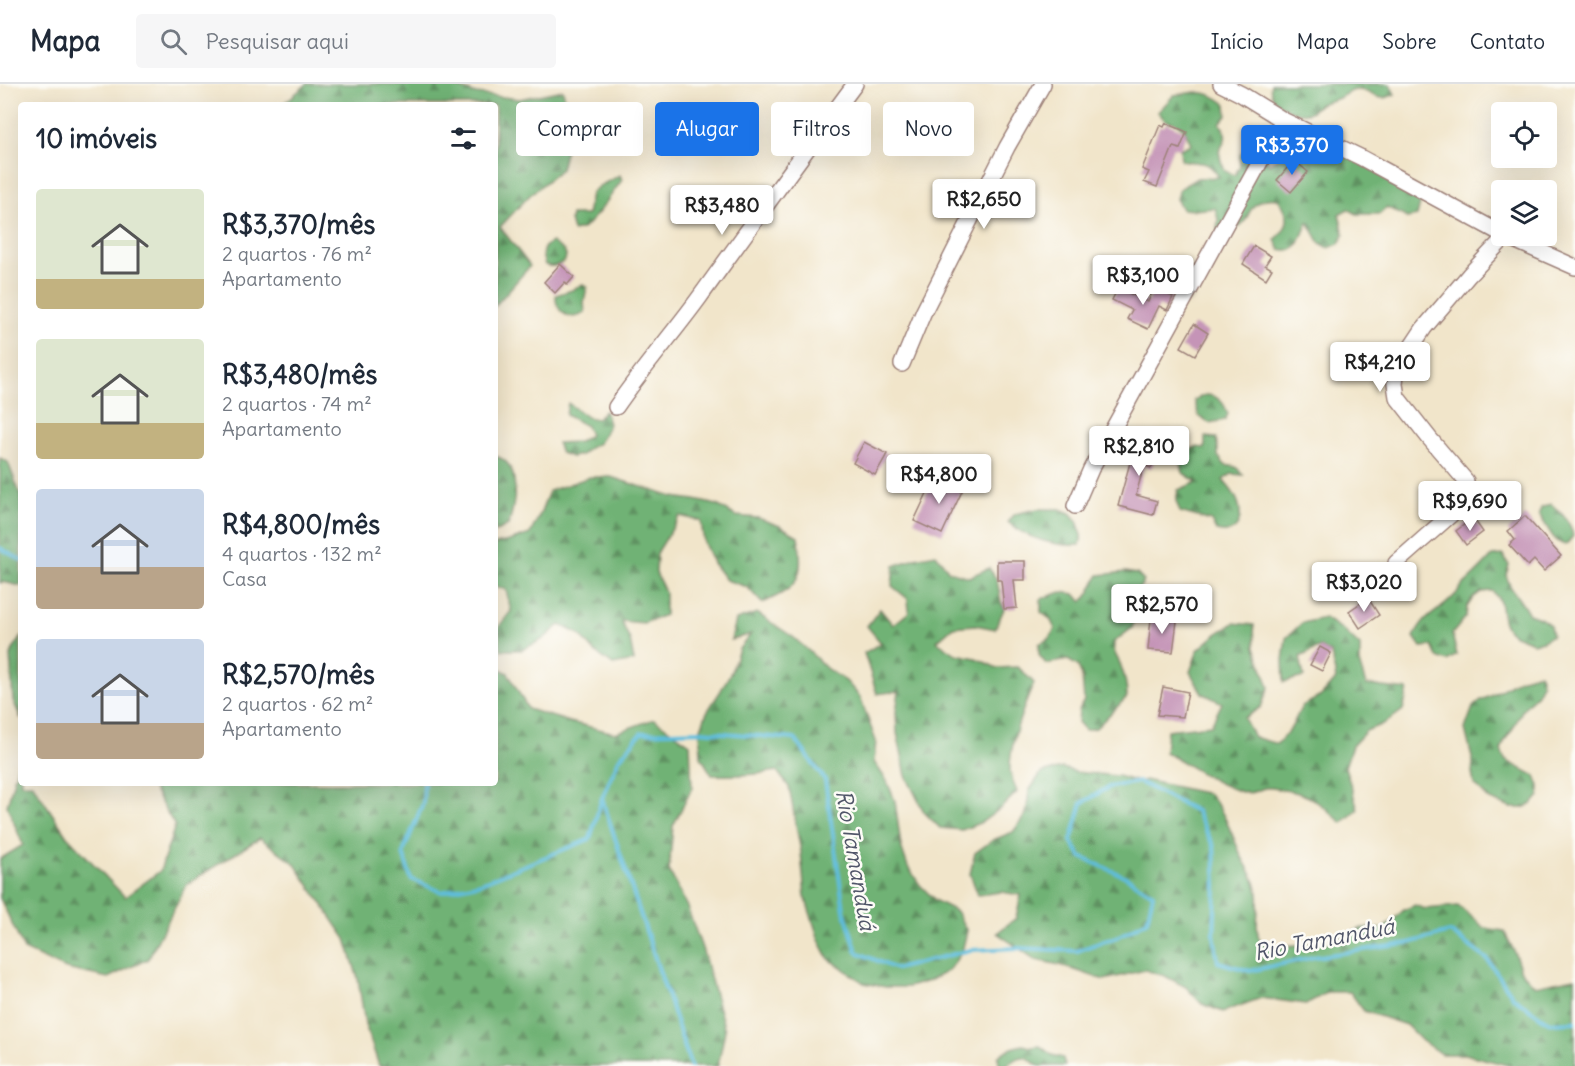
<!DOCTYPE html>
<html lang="pt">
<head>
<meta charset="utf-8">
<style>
	:root { --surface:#fff; --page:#f6f6f7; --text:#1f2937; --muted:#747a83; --line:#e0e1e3; --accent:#1a73e8 }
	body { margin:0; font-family:Delius,sans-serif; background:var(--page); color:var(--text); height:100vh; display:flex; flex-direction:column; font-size:22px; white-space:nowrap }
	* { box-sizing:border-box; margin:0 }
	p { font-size:20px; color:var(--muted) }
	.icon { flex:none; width:33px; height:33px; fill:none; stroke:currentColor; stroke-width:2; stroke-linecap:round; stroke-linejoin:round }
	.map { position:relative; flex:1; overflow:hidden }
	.drawer { position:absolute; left:18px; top:18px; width:480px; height:684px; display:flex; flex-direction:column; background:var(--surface); border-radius:6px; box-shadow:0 6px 24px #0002 }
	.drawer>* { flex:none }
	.guide { position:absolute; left:516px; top:18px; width:570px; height:54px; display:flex; gap:12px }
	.tools { position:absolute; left:1491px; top:18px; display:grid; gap:12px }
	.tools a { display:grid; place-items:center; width:66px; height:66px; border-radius:6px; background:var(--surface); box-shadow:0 6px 24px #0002; font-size:30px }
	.price { position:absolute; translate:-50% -51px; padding:0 14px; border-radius:6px; background:#fff; color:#222; font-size:20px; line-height:39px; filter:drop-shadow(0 2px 3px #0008) }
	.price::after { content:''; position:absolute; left:50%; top:36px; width:18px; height:14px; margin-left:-9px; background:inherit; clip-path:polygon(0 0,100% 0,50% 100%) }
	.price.current { background:var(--accent); color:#fff }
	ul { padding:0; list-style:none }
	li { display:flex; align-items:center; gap:18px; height:150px; padding:0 18px }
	li span { display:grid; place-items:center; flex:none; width:168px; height:120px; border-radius:6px; color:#555 }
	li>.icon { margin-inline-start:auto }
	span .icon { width:72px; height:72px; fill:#fffc; stroke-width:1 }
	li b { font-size:26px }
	h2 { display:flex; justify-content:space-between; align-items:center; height:72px; padding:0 18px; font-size:26px }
	.chip { padding:0 21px; border-radius:6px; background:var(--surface); box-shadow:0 6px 24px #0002; font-size:21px; line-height:54px }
	.chip.current { background:var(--accent); color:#fff }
	header { display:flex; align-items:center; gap:36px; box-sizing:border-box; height:84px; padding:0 30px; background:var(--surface); border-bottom:2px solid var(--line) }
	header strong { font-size:28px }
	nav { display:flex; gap:33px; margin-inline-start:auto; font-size:21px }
	.search { width:420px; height:54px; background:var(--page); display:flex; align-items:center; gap:15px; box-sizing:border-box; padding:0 21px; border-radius:6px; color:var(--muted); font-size:22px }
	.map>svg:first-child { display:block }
	.forest { fill:url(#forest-firs); stroke:#5d6850; stroke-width:1.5 }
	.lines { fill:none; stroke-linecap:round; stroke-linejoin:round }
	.stream { stroke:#5ebddd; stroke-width:4 }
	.building { fill:#c594b7 }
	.minor-casing { stroke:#9e827a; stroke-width:18 }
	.minor { stroke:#fff; stroke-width:15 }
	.labels { text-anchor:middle; stroke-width:5; stroke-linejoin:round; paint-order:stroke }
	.water-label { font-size:22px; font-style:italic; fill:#515669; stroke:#fdfcf7 }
</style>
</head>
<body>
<header>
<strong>Mapa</strong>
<div class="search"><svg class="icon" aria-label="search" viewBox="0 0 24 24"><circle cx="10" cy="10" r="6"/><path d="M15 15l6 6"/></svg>Pesquisar aqui</div>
<nav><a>Início</a><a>Mapa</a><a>Sobre</a><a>Contato</a></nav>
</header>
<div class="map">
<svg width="1575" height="982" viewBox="0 0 1575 982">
	<defs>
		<pattern id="forest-firs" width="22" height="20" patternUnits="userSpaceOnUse" patternTransform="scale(1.5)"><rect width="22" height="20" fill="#70b275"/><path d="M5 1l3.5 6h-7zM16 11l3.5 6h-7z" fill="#5e9060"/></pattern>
	</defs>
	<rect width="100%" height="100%" fill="#fdfcf7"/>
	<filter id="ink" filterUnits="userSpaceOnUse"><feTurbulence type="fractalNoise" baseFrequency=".0167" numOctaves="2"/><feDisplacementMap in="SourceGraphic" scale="12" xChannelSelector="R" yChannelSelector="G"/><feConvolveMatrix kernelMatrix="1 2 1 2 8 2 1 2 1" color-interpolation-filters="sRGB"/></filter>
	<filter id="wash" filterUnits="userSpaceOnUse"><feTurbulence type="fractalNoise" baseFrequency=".008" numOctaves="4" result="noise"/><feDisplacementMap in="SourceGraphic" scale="24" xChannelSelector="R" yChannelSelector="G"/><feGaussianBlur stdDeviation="1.35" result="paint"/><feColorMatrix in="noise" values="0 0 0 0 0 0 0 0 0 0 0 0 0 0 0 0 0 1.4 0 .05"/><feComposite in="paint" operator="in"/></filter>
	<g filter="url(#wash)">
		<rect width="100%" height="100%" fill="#f1e5ca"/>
		<path class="forest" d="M307 0H449L476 10 520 15 563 6 571 45 561 85 529 112 500 143 530 182 495 222V21H282Z
			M1271 0H1390L1395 10C1373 21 1374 5 1356 6 1348 7 1345 11 1339 14 1333 17 1326 17 1320 20 1316 22 1314 26 1310 28 1301 32 1286 26 1279 20 1272 15 1269 9 1271 0Z
			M1196 8C1208 9 1216 12 1226 20L1227 31 1220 39C1228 51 1227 55 1219 67L1221 77 1225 87 1235 91 1240 81V71L1249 61 1260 60 1262 70 1269 80 1296 63 1320 64 1338 72H1349L1416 109 1420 120 1417 132 1407 134 1387 123 1380 130H1357L1348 125 1339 130 1344 151 1339 160 1329 164 1320 159 1308 138 1299 159 1291 166H1280L1275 156C1290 142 1291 131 1278 115 1265 113 1256 116 1249 129 1247 132 1247 135 1244 138 1240 143 1234 146 1228 149L1217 146 1218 135 1215 124 1194 126 1182 125 1176 115 1179 105 1197 94 1219 93C1205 72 1201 82 1181 76L1180 65 1191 60 1185 46 1176 39 1165 36 1158 28 1174 11Z
			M620 91 622 96 599 128 588 140 584 144 573 147 570 136 571 131H587L591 109 599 102Z
			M552 158 564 167 566 171 565 177C558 181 553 184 545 181 541 171 541 162 552 158Z
			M583 200 587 203 584 218 585 228C572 240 554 228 556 211L572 206Z
			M1205 311C1218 311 1224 318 1228 330L1225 336 1209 339 1199 332 1194 316Z
			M568 319 587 333 597 335 605 327 609 340 599 359 589 364 581 371 571 373 561 369 557 359 579 358 590 351 586 342 566 331Z
			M1205 353 1216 354 1218 365V372L1225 381 1236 383 1243 391 1232 390 1223 396C1227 401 1232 406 1235 412 1242 424 1244 446 1226 448 1222 449 1219 447 1216 447L1211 437 1180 428 1176 417 1178 406 1197 398 1183 389 1181 378 1186 369 1195 363 1205 364Z
			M495 372C523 379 515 422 508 441L495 448Z
			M0 374 8 378 21 413V502L3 498 0 499Z
			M590 393H611L673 413 695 416 717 421 736 432 758 434 780 442 798 452C804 492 801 503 762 519L747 503 726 496 713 479 704 459 701 437 680 432 657 469 656 489 665 508V531L644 539 621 537 630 556 634 577 613 581 595 568 579 550 560 541 543 555 522 566H501L498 544 511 527 506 506 495 502V460L509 457 530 450 541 428 549 407Z
			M1551 420C1562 429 1571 438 1573 452L1566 461C1553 459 1547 442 1540 432L1539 430 1541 424Z
			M1037 425H1060L1070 429 1077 437 1082 451 1080 461C1057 463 1024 454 1008 438L1015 430Z
			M936 470 949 487 969 493 989 484 997 496 1001 518 1004 525 995 545 975 541 953 543 937 557 956 570 976 574 997 584 1018 583 1034 599C1023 624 1010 658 1010 685 1010 693 1015 701 1017 708L1001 724 982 738 962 746 940 744 924 728 906 692 897 649 896 628 899 607 877 610 864 569 881 559 867 542 880 525 893 541 909 528 908 515 892 502 894 482 915 474Z
			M1503 471 1509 481 1506 491 1510 502 1529 530 1540 534 1550 541 1552 551 1543 557 1533 559C1527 555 1516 552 1511 549 1499 539 1504 524 1498 514 1497 513 1492 507 1492 507L1481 508 1473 514 1467 523 1466 533 1452 550 1457 571 1447 577 1437 573 1432 562 1421 563 1414 553C1426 529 1437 530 1453 513 1457 510 1459 506 1462 502 1473 492 1483 483 1492 472Z
			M1126 488 1137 490 1144 497 1138 506 1129 511 1135 533 1132 544 1114 558C1113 571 1117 571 1121 582 1125 593 1127 602 1127 613L1096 644 1085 646 1078 638 1079 626 1084 616 1082 593 1078 582 1068 576 1046 580 1039 571V560L1049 555 1055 545 1050 535 1041 528V515L1061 508 1075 510 1082 518C1092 509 1091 502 1099 491Z
			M1335 497 1357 500 1367 497 1377 500 1379 511 1368 514 1352 510 1341 509Z
			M757 529 793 553 810 568 827 585 846 597 860 613 876 657 874 678 887 697 895 717 901 762 908 783 920 801 936 817 956 827 967 847 962 868 948 887 929 897 908 903H886L864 899 829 875 819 856 805 813 801 768 789 703 777 687C755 691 735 692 712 691L701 673 700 647 707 628 720 608 731 588 739 565 751 550 731 556 736 536Z
			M1324 534 1342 545 1360 562V582L1366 601 1408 606 1403 626 1385 639 1366 647 1352 662 1345 683 1358 725 1342 739C1322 721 1311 709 1283 706 1277 705 1270 703 1265 704 1257 706 1250 711 1242 708 1214 700 1191 682 1165 668L1167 646 1211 641 1222 619 1202 609 1190 588 1198 566 1215 551 1234 539 1254 541 1255 563 1269 603 1261 623 1244 634 1254 653 1277 660 1291 644 1302 622 1321 612 1336 595 1331 569 1320 563 1300 573 1304 593 1284 598 1283 576 1286 554 1302 539Z
			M21 552V635L13 616 10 571Z
			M495 582 508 589 528 625 570 638 615 649 654 635 690 660 692 704 673 742 669 786 687 823 702 864 725 946 718 982H379L365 940 358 895 346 855 294 779 260 754 187 800 148 875 108 894 66 885 24 866 0 814V775L23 761 7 722 18 680 21 683V699H32L67 752 125 813 160 787 175 742 153 705 146 699H495Z
			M1540 589 1542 600 1537 610 1523 625 1512 646 1505 656 1501 666 1505 676 1535 692 1539 702V712L1532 720 1522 724H1511L1490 716 1474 700 1472 689 1473 678 1465 645 1473 623 1481 616 1491 612 1519 595Z
			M1062 684 1076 688 1118 692 1139 698 1145 696 1209 710C1225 728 1231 749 1241 771 1247 784 1256 794 1258 809 1260 821 1255 840 1258 850 1258 853 1260 856 1262 859L1272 863 1330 858 1362 844 1383 845 1404 826 1415 821 1425 825 1458 822 1476 836 1484 844 1504 847 1514 867 1521 887 1535 902 1575 894V982H1511L1465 970H1441L1422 957 1406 941 1364 927 1350 908H1328L1306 920 1261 914 1223 928 1202 920 1186 903 1165 892 1145 886 1104 896 1060 881 1036 876 997 849 1016 834 1021 811 1001 808 978 811 970 790 975 769 993 756 1013 748 1026 730 1029 707 1041 689Z
			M1023 961 1031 963 1040 962 1052 971 1063 974 1065 982C1057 982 1048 982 1040 982 1035 981 1030 974 1024 973 1015 972 1010 981 1002 982L999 979 998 973C1003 967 1015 962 1023 961Z"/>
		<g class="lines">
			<path class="stream" d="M0 464 21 476
				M424 699 423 719 403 769 411 795 442 808 481 799 590 755 602 714 619 675 641 649 700 647 795 655 825 696 844 826 857 868 896 885 970 866 1018 864 1077 867 1119 852 1147 837 1153 810 1124 792 1081 773 1071 757 1082 719 1109 703 1139 698 1196 727 1214 763 1216 801 1214 851 1218 878 1250 887 1314 873 1405 860 1450 848 1487 875 1514 914 1550 939 1575 938
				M602 715 691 982"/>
		</g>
		<g id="blocks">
			<path class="building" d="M1166 39 1187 48 1180 65 1173 63 1157 103 1144 98 1149 88 1142 85 1160 41 1164 43Z
				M1294 76 1308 88 1291 108 1277 96Z
				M1254 162 1271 172 1265 181 1272 185 1266 195 1243 180Z
				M560 180 574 193 567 201 565 198 555 209 544 198Z
				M1118 204 1148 218 1154 204 1173 213 1167 226 1159 222 1148 245 1127 235 1132 226 1112 216Z
				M1194 240 1208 249 1195 271 1181 263Z
				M1142 351 1162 360 1151 384 1144 381 1136 411 1157 417 1153 431 1118 422 1131 375Z
				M864 358 887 370 875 391 853 379Z
				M935 392 963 405 942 450 914 437Z
				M1525 432 1561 472 1544 487 1534 476 1528 482 1509 461 1515 456 1508 447Z
				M1473 434 1483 448 1466 461 1456 447Z
				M997 477H1025V496H1014L1017 524 1004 525 1001 496H997Z
				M1368 514 1379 531 1360 544 1349 527Z
				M1151 534 1177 537 1173 568 1148 566Z
				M1320 563 1331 569 1322 587 1310 581Z
				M1163 603 1188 608 1183 633 1157 631Z"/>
		</g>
	</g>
	<g filter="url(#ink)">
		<use href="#blocks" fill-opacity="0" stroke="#9e827a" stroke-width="1.5"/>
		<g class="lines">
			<g class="minor-casing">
				<path id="minor" d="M1221 0 1241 10 1283 36 1360 73 1502 150
					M1505 152 1575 183
					M902 280 924 227 1007 63 1043 0
					M616 323C642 285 672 251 699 214 751 142 802 71 855 0
					M1075 422 1091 385 1283 36
					M1396 479 1455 427 1466 409V397L1430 355 1397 313 1395 300 1396 289 1408 268 1424 244 1469 191 1506 152"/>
			</g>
			<use href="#minor" class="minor"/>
		</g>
	</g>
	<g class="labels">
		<g class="water-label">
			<text transform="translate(856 776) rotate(80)" y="8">Rio Tamanduá</text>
			<text transform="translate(1324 855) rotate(-11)" y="8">Rio Tamanduá</text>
		</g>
	</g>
</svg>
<div class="tools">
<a><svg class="icon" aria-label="locate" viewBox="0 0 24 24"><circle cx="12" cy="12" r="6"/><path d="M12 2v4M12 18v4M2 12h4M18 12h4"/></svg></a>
<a><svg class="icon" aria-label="layers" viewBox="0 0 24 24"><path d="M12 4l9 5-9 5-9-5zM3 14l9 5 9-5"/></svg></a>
</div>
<b class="price current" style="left:1292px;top:92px">R$3,370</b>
<b class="price" style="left:984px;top:146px">R$2,650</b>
<b class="price" style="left:722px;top:152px">R$3,480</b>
<b class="price" style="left:1143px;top:222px">R$3,100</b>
<b class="price" style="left:1380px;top:309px">R$4,210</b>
<b class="price" style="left:1139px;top:393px">R$2,810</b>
<b class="price" style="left:939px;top:421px">R$4,800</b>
<b class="price" style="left:1470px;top:448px">R$9,690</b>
<b class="price" style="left:1364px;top:529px">R$3,020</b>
<b class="price" style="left:1162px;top:551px">R$2,570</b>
<div class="guide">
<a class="chip">Comprar</a>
<a class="chip current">Alugar</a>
<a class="chip">Filtros</a>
<a class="chip">Novo</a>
</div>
<section class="drawer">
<h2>10 imóveis<svg class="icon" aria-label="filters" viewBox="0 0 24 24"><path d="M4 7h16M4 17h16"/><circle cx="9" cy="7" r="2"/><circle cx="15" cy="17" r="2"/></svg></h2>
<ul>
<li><span style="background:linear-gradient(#dfe7d0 75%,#c2b280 0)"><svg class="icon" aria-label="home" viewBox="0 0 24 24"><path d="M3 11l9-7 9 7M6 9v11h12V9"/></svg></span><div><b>R$3,370/mês</b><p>2 quartos · 76 m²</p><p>Apartamento</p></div></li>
<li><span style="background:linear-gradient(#dfe7d0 70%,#c2b280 0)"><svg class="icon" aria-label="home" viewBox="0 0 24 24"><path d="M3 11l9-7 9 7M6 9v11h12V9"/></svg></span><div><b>R$3,480/mês</b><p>2 quartos · 74 m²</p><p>Apartamento</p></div></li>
<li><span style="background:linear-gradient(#c9d6e8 65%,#b9a48a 0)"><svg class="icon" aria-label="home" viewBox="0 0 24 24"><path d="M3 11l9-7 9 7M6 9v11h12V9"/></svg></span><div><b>R$4,800/mês</b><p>4 quartos · 132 m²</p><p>Casa</p></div></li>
<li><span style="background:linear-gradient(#c9d6e8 70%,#b9a48a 0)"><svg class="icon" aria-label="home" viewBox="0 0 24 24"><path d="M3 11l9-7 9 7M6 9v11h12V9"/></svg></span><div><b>R$2,570/mês</b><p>2 quartos · 62 m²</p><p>Apartamento</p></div></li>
</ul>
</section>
</div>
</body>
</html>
